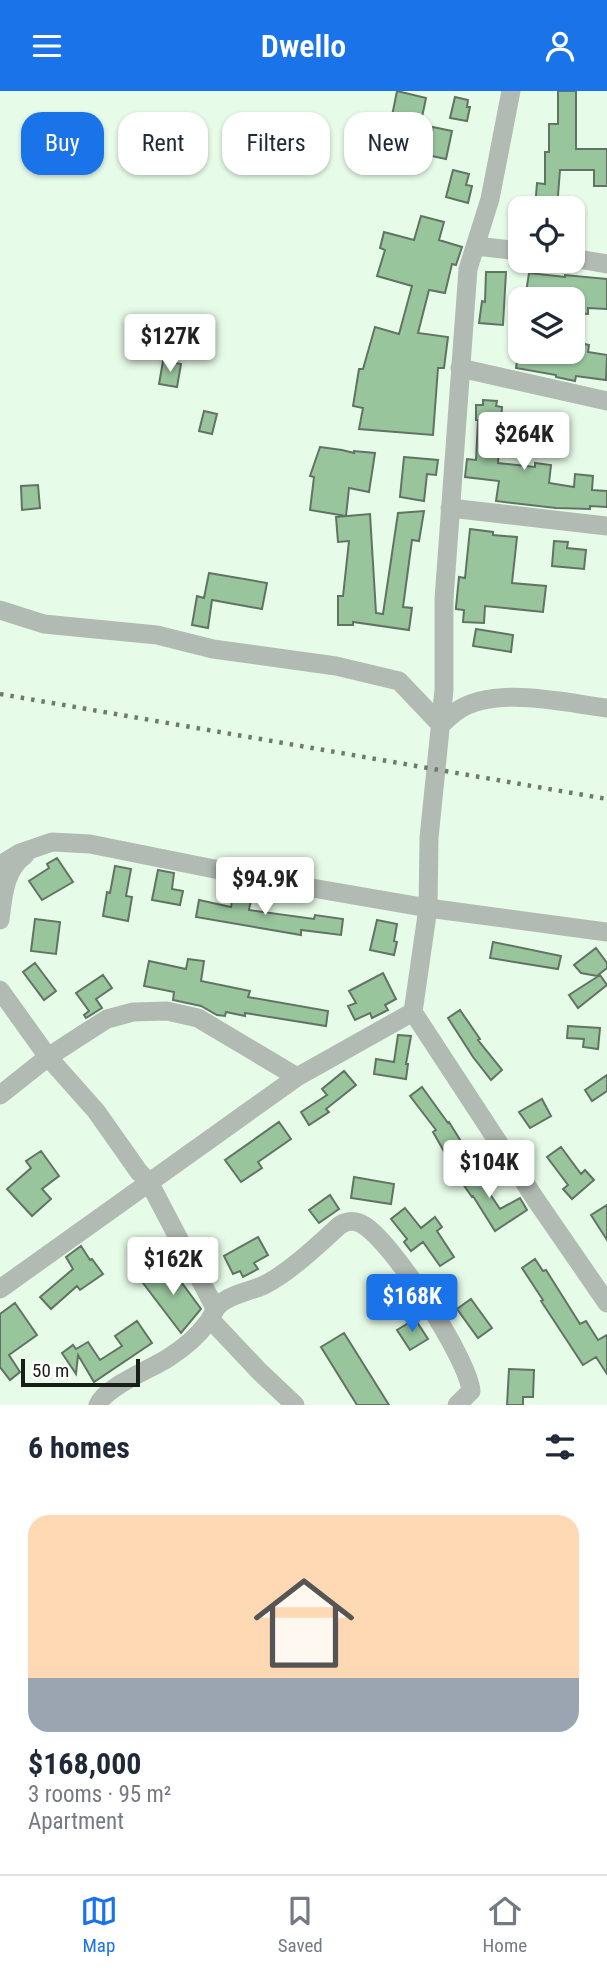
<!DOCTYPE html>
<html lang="en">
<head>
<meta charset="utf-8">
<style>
	:root { --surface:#fff; --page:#f2f2f3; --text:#1f2937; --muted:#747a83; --line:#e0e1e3; --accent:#1a73e8 }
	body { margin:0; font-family:"Roboto Condensed",sans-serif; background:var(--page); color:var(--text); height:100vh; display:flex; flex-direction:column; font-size:26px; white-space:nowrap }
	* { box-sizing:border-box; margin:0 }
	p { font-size:23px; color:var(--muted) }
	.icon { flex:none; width:38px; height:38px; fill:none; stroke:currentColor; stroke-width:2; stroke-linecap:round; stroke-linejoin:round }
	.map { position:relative; height:1314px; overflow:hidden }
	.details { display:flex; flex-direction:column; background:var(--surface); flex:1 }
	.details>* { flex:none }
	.top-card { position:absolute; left:21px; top:21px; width:565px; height:63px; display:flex; gap:14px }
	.buttons { position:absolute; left:508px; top:105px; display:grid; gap:14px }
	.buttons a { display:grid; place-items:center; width:77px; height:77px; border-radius:14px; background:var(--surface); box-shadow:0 2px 5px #0004; font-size:35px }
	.scale { position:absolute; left:21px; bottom:18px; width:119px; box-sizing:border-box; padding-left:7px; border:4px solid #161e17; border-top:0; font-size:19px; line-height:24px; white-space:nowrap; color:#161e17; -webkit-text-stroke:5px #fff; paint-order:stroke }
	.price { position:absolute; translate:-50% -60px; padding:0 16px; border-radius:7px; background:#fff; color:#222; font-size:23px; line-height:46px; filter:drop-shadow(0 2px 4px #0008) }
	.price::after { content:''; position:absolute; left:50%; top:42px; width:21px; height:16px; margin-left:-10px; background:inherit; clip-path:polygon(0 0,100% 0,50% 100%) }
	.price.selected { background:var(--accent); color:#fff }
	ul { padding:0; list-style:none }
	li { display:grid; align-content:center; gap:14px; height:371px; padding:0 28px }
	li span { display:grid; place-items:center; height:217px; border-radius:21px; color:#555 }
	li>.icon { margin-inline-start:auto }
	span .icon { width:126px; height:126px; fill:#fffc; stroke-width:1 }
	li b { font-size:30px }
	h2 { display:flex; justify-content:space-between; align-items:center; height:84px; padding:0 28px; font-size:30px }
	.pill { padding:0 24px; border-radius:21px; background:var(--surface); box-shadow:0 2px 5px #0004; font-size:24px; line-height:63px }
	.pill.selected { background:var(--accent); color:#fff }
	header { display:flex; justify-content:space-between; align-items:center; height:91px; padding:0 28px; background:var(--accent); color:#fff; font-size:32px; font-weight:600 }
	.tabs { display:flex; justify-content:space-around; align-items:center; height:98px; border-top:2px solid var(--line); background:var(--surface); font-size:19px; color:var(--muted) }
	.tabs a { display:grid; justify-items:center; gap:4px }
	.tabs .selected { color:var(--accent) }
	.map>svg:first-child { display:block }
	.building { fill:#99c59d; stroke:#617362; stroke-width:2 }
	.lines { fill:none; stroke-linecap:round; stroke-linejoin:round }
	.minor { stroke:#b2bbb3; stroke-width:19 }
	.rail { stroke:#6d7b6e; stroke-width:4.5; stroke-dasharray:3.5 7; stroke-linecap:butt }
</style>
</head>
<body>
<header><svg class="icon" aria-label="menu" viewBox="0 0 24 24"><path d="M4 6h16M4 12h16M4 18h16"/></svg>Dwello<svg class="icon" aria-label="person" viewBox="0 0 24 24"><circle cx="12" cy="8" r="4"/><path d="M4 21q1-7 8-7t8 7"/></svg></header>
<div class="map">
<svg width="607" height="1314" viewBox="0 0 607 1314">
	<rect width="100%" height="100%" fill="#e7fce8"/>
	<path class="building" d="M397 0 426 7 420 36 391 30Z
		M558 0H576V58H607V95H594V79H560L557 117H535L537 92 545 93V61H549V33H558Z
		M455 6 468 9 467 16H470L467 30 450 27Z
		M433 36 452 40 446 68 427 64Z
		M453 79 469 83 466 94 472 95 468 112 446 106Z
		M421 125 444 131 439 149 462 156 456 174 452 173 445 202 429 199 418 242 448 246 444 277H438L433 344 359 338 363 317 353 315 359 278H363L375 236 399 243 412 195 377 185 385 159 380 157 384 141 414 149Z
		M486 181H506L503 234 479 232 482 210 485 211Z
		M529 182 565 186V184L607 188V218L588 217V223L572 222V208H525Z
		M572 250 589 254 588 261 607 264 606 289 576 285 575 290 556 286V284L516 277 518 261H572Z
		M163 270 181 273 177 296 159 293Z
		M483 309 497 310 496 315 502 316 498 372 535 376V372L551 374 549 392 574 396 575 383 593 385 592 399 607 400V416L590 415V418L556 417 496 410 499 390 465 386 467 368 476 369 478 329H476V314H483Z
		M204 320 217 323 212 343 199 340Z
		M320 356 342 359 354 362V360L375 362 369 401 349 397 346 425 310 419 314 386 310 385Z
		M404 366 438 369 436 384 427 383 424 410 400 406Z
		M38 394 40 417 22 419 21 395Z
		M424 420 419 450 412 449 403 516 412 517 409 539 353 531V534H338V505H343L349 450 338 451 336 426 370 423 376 522 383 523 398 422Z
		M470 438 493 441V444L517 446 512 492 546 495 543 521 485 515 484 532 463 531 464 519 456 518V516L459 486 465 487Z
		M554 450 568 451 567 457 586 459 584 478 552 475Z
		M209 482 267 492 262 518 212 509 208 537 192 534 197 505 204 507Z
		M476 538 513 544 511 561 473 555Z
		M57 767 73 791 42 809 29 790 49 777 47 773Z
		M115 775 131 778 126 805 132 806 128 830 103 825 107 801 110 802Z
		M158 779 174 782 172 798 183 800 180 814 152 809Z
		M235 795 253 798 249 819 314 828 315 824 343 828 341 844 301 839V844L196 826 199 809 231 816Z
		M35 828 60 831 56 863 31 860Z
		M377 829 397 833 394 850 397 851 394 864 370 859Z
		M493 851 561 865 558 878 490 867Z
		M596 857 607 872V877L597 885 581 882 574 874Z
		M188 868 204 870 201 890 250 900 248 906 328 920 326 935 245 922V925L226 921 225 925 217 924 201 915 173 909 174 901 144 895 149 870 186 878Z
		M35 872 56 900 44 909 23 881Z
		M383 882 396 908 385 914 388 919 372 927 370 922 355 929 348 915 356 912 349 900Z
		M103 884 112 897 96 908 102 917 86 927 84 924 89 920 76 902Z
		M600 884 607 894 578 917 569 904Z
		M460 919 480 948 478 949 502 979 491 989 473 966 448 927Z
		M568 935 600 937 598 958 583 956 584 948 567 947Z
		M398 944 411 945 406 973H408L406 988 374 983 376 968 394 971Z
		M344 980 356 994 326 1018 329 1021 309 1034 301 1021 327 1004 322 998Z
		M607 984V1000L592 1010 585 999Z
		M422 996 448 1032 449 1031 462 1052 445 1062 433 1041 436 1039 410 1005Z
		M542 1008 551 1025 530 1037 519 1021Z
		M279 1031 291 1048 258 1071 262 1077 241 1091 225 1069Z
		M561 1056 581 1083 585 1079 594 1089 572 1108 563 1098 568 1094 547 1066Z
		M41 1060 59 1085 42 1098 51 1108 32 1125 7 1098 31 1077 26 1070Z
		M470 1073 500 1118 520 1107 527 1119 495 1140 473 1105 472 1106 456 1083Z
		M354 1086 394 1093 391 1113 351 1107Z
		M330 1104 339 1118 319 1132 309 1119Z
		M607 1114V1149L591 1124Z
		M405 1117 421 1137 435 1126 442 1136 437 1140 454 1166 440 1175 423 1151 411 1160 404 1151 407 1148 391 1128Z
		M258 1146 268 1164 254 1172 258 1178 243 1186 240 1180 233 1183 224 1165Z
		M81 1155 90 1169 92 1168 103 1183 80 1199 77 1195 51 1218 40 1206 73 1178 66 1166Z
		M535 1168 543 1180 546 1179 580 1233 586 1230 598 1249 607 1244V1283L596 1266 583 1274 541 1210 543 1209 522 1177Z
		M168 1173 201 1218 181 1242 143 1192Z
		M471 1208 492 1237 478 1247 457 1218Z
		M15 1212 37 1244 9 1264 20 1281 10 1289 0 1276V1223Z
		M415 1228 428 1248 410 1259 397 1239Z
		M137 1230 152 1252 94 1291 78 1264 76 1283 62 1262 73 1254 76 1258 88 1251 100 1269 122 1255 115 1245Z
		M344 1242 389 1314H357L321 1256Z
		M509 1278 534 1279 533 1306H523V1314H507Z"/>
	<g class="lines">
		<path class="minor" d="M511 0 490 108 468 178 444 508V599L429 747 428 817 413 921 536 1109 607 1212
			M476 155 520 160
			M572 167 607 173
			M460 277 607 310
			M450 417 607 435
			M0 519 44 533 157 544 213 558 336 575 399 590 441 634C446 629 451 624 457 620 495 594 565 612 607 617
			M0 774 20 762 52 751 90 753 289 793 428 817 607 841
			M0 829C3 806 4 779 25 764
			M0 899 48 966 96 1020 139 1081 149 1091 215 1217
			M0 1004 48 966 85 942 107 928 133 921 167 920 198 927 297 986
			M0 1198 297 986 413 921
			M210 1228 260 1281 295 1314
			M98 1314C105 1296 151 1278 168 1267 184 1257 197 1246 208 1231 215 1222 213 1217 224 1210 236 1202 251 1200 264 1194 289 1182 319 1153 340 1134 349 1129 356 1129 365 1135 394 1154 468 1267 471 1300L457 1314"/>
		<path class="rail" d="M0 603 607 708"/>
	</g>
</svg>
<div class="buttons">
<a><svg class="icon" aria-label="locate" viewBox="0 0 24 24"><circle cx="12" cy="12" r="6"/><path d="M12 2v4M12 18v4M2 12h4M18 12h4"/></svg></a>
<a><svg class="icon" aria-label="layers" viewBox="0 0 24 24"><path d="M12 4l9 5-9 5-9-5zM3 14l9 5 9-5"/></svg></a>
</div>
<div class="scale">50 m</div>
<b class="price" style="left:170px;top:283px">$127K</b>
<b class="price" style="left:524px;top:381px">$264K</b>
<b class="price" style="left:265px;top:826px">$94.9K</b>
<b class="price" style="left:489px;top:1109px">$104K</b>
<b class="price" style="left:173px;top:1206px">$162K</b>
<b class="price selected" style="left:412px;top:1243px">$168K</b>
<div class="top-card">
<a class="pill selected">Buy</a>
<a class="pill">Rent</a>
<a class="pill">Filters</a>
<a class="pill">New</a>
</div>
</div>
<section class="details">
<h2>6 homes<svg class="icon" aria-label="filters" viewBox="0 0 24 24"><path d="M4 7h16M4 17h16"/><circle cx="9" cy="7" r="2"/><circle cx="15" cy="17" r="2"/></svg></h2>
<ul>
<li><span style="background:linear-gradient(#ffd9b3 75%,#9aa5b1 0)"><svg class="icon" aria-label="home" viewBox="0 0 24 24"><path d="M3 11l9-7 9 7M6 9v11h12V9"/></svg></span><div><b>$168,000</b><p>3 rooms · 95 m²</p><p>Apartment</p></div></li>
</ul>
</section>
<nav class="tabs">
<a class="selected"><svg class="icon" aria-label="map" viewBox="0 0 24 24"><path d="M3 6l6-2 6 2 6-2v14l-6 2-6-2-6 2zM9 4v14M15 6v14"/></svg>Map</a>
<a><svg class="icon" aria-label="saved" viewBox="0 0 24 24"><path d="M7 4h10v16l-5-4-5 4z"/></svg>Saved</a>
<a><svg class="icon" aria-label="home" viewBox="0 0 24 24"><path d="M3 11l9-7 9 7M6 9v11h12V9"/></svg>Home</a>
</nav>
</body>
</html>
